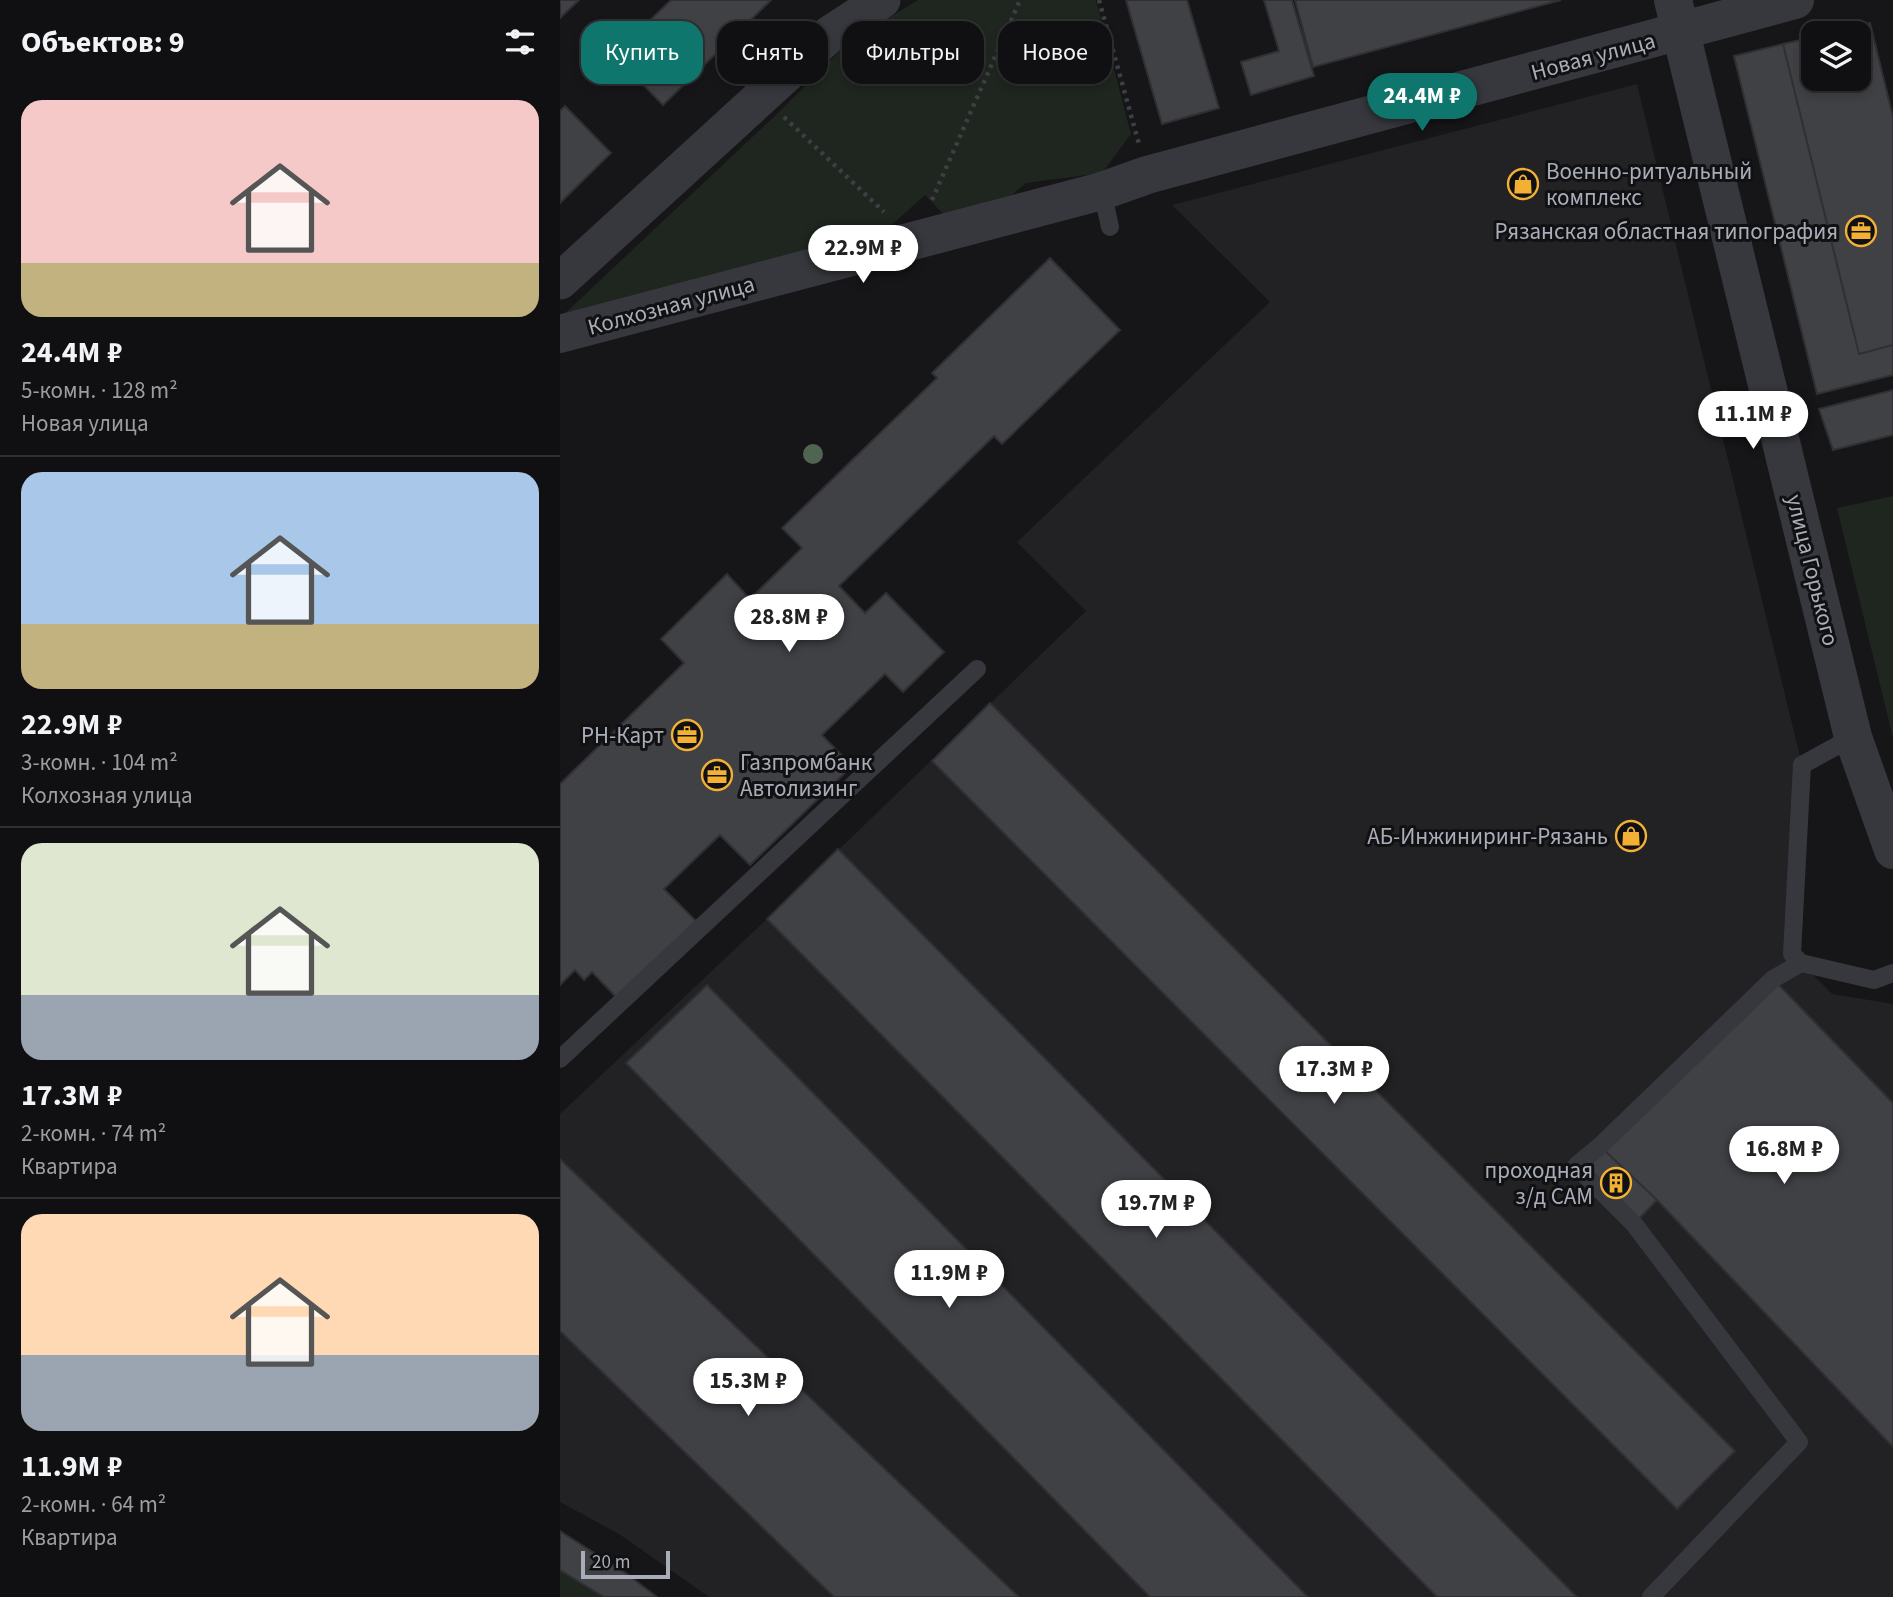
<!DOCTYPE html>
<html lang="ru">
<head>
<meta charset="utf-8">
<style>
	:root { --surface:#101012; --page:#19191b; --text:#f1f3f6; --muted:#9c9d9f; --line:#303032; --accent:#0f766e }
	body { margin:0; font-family:"Source Sans 3",sans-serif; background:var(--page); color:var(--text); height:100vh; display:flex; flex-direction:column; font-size:26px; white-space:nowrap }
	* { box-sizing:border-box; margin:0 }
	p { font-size:23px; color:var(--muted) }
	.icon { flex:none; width:38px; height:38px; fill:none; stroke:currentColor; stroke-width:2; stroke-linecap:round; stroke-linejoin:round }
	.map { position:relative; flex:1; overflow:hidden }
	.details { display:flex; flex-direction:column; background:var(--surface); width:560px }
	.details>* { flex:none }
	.guide { position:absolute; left:21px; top:21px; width:665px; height:63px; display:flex; gap:14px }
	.buttons { position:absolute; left:1241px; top:21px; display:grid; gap:14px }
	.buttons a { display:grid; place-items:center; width:70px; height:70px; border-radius:14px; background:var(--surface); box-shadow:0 4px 10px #0003,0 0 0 2px var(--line); font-size:35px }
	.scale { position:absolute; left:21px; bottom:18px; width:89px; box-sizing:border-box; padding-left:7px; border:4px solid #a8adb8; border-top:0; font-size:19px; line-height:24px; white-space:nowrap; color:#a8adb8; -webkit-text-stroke:5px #111113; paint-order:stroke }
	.price { position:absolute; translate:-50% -60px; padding:0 16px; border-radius:24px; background:#fff; color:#222; font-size:23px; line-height:46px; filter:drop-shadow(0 2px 4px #0008) }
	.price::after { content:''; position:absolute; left:50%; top:42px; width:21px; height:16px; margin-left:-10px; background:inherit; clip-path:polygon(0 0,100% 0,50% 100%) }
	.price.selected { background:var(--accent); color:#fff }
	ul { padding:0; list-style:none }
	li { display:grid; align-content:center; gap:14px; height:371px; padding:0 21px }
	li+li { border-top:2px solid var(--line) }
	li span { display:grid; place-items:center; height:217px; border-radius:21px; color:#555 }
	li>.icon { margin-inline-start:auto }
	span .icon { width:126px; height:126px; fill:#fffc; stroke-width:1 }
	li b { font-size:30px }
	h2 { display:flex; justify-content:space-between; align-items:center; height:84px; padding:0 21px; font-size:30px }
	.tag { padding:0 24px; border-radius:21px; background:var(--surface); box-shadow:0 4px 10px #0003,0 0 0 2px var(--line); font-size:24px; line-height:63px }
	.tag.selected { background:var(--accent); color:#fff }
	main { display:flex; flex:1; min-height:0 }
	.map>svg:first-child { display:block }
	.built { fill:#222225 }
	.green { fill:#1e261f }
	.building { fill:#404145; stroke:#303034; stroke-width:2 }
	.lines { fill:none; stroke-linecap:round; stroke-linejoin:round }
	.path { stroke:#3d3f44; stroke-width:4.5; stroke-dasharray:3.5 5; stroke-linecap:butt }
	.service { stroke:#37383d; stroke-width:18 }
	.minor { stroke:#37383d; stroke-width:37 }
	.tertiary { stroke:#37383d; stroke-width:38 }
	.tree { fill:#506452 }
	.labels { text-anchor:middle; stroke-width:6; stroke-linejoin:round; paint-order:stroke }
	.street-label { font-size:23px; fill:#a8adb8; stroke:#111113 }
	.poi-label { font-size:23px; fill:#a8adb8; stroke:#111113; text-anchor:end }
</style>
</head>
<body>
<main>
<section class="details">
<h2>Объектов: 9<svg class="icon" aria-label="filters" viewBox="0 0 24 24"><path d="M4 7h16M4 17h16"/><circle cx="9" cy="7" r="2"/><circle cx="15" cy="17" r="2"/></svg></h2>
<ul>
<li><span style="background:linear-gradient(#f6c9c9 75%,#c2b280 0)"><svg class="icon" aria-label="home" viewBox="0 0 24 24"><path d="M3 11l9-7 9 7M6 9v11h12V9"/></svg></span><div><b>24.4M ₽</b><p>5-комн. · 128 m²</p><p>Новая улица</p></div></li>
<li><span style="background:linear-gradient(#a9c7e8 70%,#c2b280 0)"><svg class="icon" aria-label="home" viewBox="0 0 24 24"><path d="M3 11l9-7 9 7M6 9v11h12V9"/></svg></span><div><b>22.9M ₽</b><p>3-комн. · 104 m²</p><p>Колхозная улица</p></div></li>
<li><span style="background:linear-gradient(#dfe7d0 70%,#9aa5b1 0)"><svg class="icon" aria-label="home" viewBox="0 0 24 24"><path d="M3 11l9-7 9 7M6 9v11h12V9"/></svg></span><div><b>17.3M ₽</b><p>2-комн. · 74 m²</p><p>Квартира</p></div></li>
<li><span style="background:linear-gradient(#ffd9b3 65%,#9aa5b1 0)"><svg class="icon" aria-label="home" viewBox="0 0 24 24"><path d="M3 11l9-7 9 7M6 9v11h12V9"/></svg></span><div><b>11.9M ₽</b><p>2-комн. · 64 m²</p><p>Квартира</p></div></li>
</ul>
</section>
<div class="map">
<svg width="1333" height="1597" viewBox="0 0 1333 1597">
	<rect width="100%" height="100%" fill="#161618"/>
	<path class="built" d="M1077 84 1242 765 1232 954 1272 994 1333 1004V1597H149L59 1534 0 1502V1114L207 919 526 611 457 542 710 302 612 205Z"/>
	<path class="green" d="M358 0H536L571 134 542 173 466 183 404 236 365 195 308 246 0 318 219 112 288 43Z
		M1333 496V738L1277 508Z
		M0 1570 44 1597H0Z"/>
	<path class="building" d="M0 0H19L0 18Z
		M111 0H211L103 105 54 55Z
		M566 0H627L659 108 602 124Z
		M704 0H732L754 76 691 95 681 62 719 51Z
		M735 0H1001L753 67Z
		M1310 23 1333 117V345L1299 354 1223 44 1253 37V79H1298V33H1267Z
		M1223 44 1299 354 1333 345V375L1257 394 1174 56Z
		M5 106 51 153 0 203V111Z
		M490 258 560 330 442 444 434 436 279 586 305 613 326 593 384 652 343 692 325 674 262 735 292 766 190 865 160 835 104 889 138 923 59 1000 32 972 24 980 15 970 0 985V784L124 663 101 639 167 574 190 599 242 548 222 528 377 378 372 373Z
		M1333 390V435L1273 450 1259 409Z
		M430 703 1175 1451 1117 1509 372 761Z
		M278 849 1017 1597H877L207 919Z
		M1213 979 1333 1103V1447L1097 1200 1040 1146Z
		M147 985 748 1597H590L66 1063Z
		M1040 1146 1097 1200 1074 1224 1016 1166Z
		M0 1159 459 1597H274L0 1331Z
		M0 1531 67 1574 97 1597H44L0 1570Z"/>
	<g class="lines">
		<path class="path" d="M539 0 579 144
			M224 117 324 212
			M372 200 460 0"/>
		<path class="service" d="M542 191 550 227
			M1241 963 1314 980 1333 973
			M0 1059 417 669
			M1091 1597 1239 1442 1074 1224 1016 1166 1040 1146 1213 979 1241 963 1232 954 1242 765 1293 737"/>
		<path class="minor" d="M0 281 270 34 322 0"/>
		<path class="tertiary" d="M1113 0 1293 737 1333 850
			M0 334 542 191 587 175 1235 0"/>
	</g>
	<circle class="tree" cx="253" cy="454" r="10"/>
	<defs>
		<g id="shop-ring" transform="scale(1.575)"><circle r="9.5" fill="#111113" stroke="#f2b134" stroke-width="1.5"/><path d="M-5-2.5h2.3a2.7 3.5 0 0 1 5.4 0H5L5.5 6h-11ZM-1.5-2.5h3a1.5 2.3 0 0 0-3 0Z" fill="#f2b134"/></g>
		<g id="office-ring" transform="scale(1.575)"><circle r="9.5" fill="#111113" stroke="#f2b134" stroke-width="1.5"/><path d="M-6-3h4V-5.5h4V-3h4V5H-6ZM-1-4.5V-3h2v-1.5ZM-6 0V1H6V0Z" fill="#f2b134"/></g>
		<g id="building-ring" transform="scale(1.575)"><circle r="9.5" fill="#111113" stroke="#f2b134" stroke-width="1.5"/><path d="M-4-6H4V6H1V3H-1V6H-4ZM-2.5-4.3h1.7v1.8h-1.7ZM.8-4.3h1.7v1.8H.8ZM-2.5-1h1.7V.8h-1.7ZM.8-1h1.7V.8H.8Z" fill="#f2b134"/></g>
	</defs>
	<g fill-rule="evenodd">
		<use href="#shop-ring" x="963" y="184"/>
		<use href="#office-ring" x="1301" y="231"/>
		<use href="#office-ring" x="127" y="735"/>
		<use href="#office-ring" x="157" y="775"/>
		<use href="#shop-ring" x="1071" y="836"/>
		<use href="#building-ring" x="1056" y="1183"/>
	</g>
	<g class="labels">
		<g class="street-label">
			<text transform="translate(1033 56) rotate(-15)" y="8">Новая улица</text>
			<text transform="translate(111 305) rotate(-15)" y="8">Колхозная улица</text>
			<text transform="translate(1253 570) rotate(76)" y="8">улица Горького</text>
		</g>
		<g class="poi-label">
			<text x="986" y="179" text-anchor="start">Военно-ритуальный<tspan x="986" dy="26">комплекс</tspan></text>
			<text x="1278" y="239">Рязанская областная типография</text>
			<text x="104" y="743">РН-Карт</text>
			<text x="180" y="770" text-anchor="start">Газпромбанк<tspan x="180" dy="26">Автолизинг</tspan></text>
			<text x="1048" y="844">АБ-Инжиниринг-Рязань</text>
			<text x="1033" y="1178">проходная<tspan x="1033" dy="26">з/д САМ</tspan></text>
		</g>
	</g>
</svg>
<div class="buttons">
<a><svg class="icon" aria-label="layers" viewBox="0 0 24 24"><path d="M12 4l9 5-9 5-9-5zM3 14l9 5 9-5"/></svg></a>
</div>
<div class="scale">20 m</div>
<b class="price selected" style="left:862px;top:133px">24.4M ₽</b>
<b class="price" style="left:303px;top:285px">22.9M ₽</b>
<b class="price" style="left:1193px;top:451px">11.1M ₽</b>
<b class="price" style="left:229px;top:654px">28.8M ₽</b>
<b class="price" style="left:774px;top:1106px">17.3M ₽</b>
<b class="price" style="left:1224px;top:1186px">16.8M ₽</b>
<b class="price" style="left:596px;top:1240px">19.7M ₽</b>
<b class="price" style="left:389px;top:1310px">11.9M ₽</b>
<b class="price" style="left:188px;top:1418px">15.3M ₽</b>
<div class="guide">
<a class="tag selected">Купить</a>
<a class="tag">Снять</a>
<a class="tag">Фильтры</a>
<a class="tag">Новое</a>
</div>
</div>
</main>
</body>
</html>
